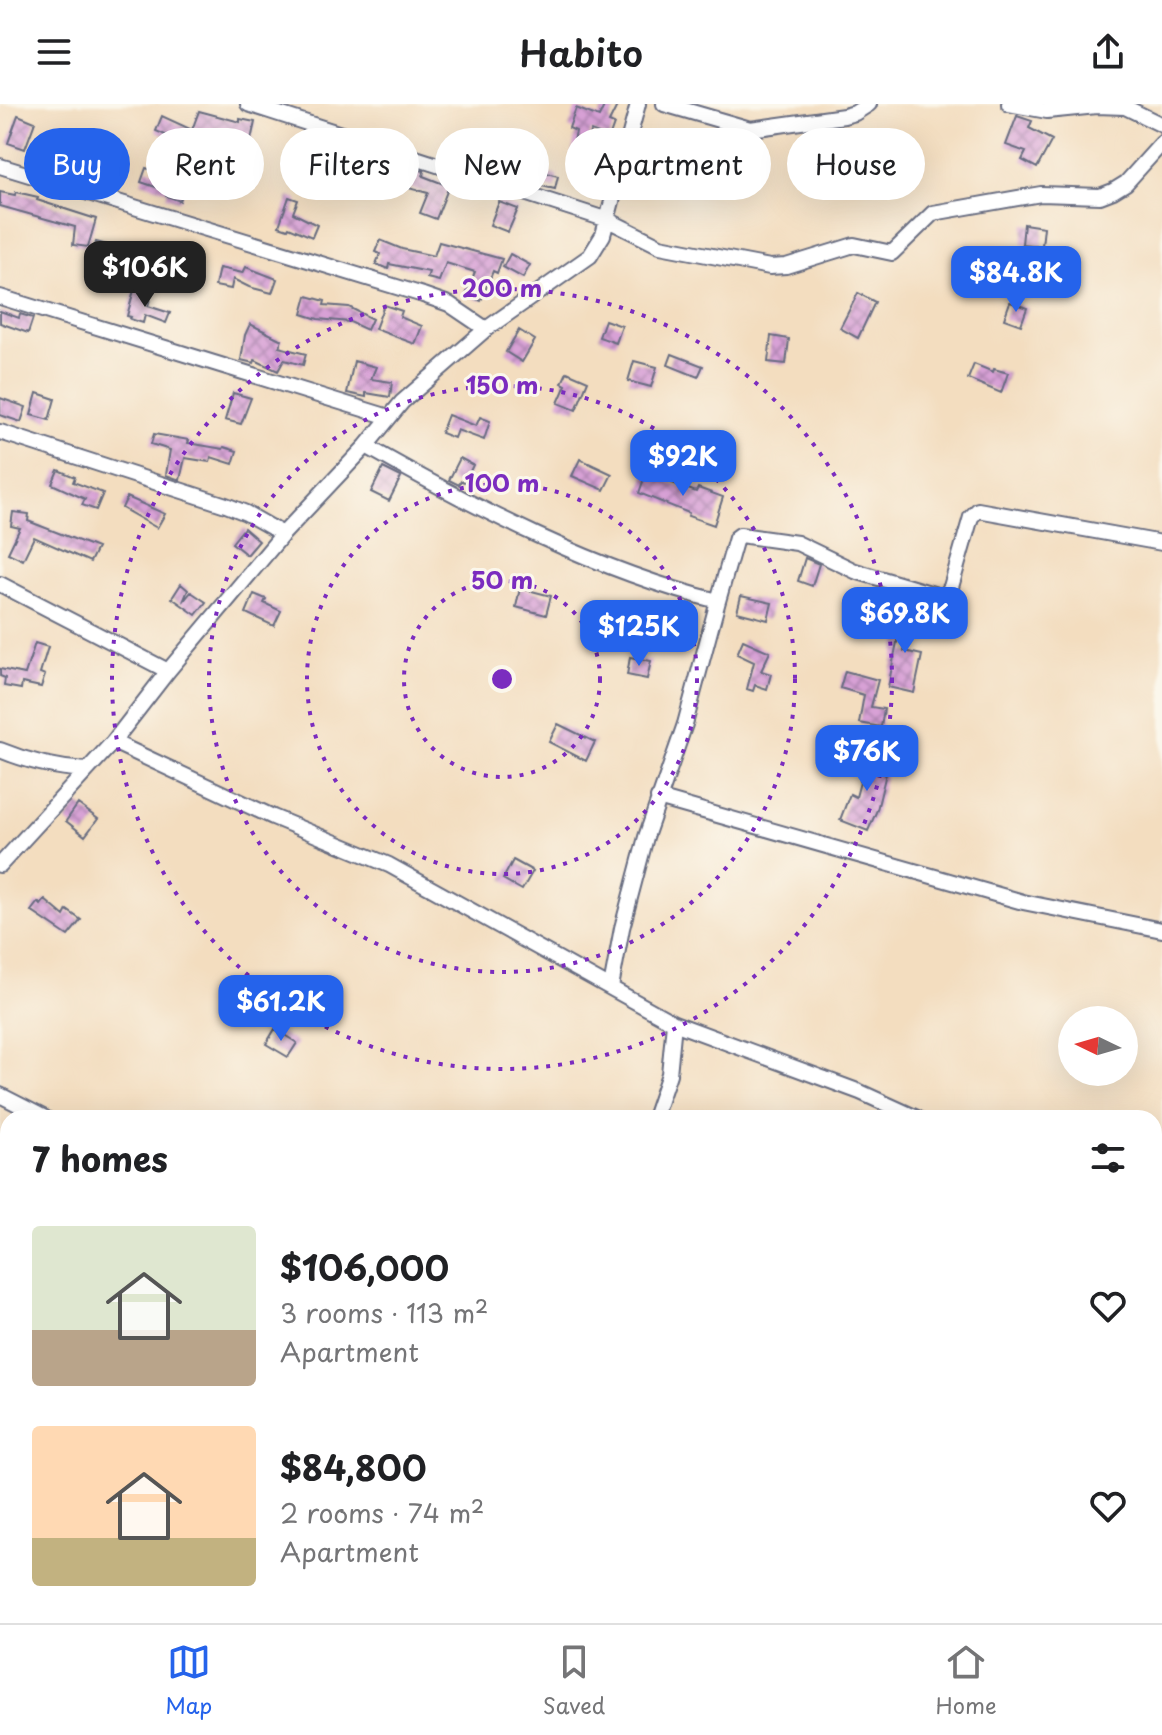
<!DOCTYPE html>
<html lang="en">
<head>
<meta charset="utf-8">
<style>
	:root { --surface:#fff; --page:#f6f6f6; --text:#202124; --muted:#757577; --line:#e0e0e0; --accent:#2563eb }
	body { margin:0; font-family:"Playpen Sans",sans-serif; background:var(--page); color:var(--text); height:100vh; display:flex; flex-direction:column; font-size:30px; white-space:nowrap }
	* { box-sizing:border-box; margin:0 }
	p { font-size:26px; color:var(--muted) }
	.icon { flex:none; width:44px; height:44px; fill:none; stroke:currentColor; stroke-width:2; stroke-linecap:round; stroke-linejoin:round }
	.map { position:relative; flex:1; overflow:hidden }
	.panel { position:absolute; left:0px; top:1006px; width:1162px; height:514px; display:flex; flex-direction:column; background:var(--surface); border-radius:24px 24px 0 0; box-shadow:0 8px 32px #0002 }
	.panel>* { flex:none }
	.banner { position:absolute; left:24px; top:24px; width:1114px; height:72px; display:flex; gap:16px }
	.needle { width:52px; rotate:275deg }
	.fabs { position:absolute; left:1058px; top:902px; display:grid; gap:16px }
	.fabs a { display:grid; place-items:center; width:80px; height:80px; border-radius:50%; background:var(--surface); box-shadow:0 8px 32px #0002; font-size:40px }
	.price { position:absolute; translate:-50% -68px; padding:0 18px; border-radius:16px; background:var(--accent); color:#fff; font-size:26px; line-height:52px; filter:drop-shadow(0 2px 4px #0008) }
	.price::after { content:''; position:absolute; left:50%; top:48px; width:24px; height:18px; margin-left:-12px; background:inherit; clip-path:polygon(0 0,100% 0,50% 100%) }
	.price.active { background:#222; color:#fff }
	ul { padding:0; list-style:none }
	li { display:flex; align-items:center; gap:24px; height:200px; padding:0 32px }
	li span { display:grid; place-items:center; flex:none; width:224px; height:160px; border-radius:8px; color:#555 }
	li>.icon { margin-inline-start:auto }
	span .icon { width:96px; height:96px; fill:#fffc; stroke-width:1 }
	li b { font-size:34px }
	h2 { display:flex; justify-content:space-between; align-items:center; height:96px; padding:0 32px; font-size:34px }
	.pill { padding:0 28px; border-radius:36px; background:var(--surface); box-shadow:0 8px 32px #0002; font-size:28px; line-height:72px }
	.pill.active { background:var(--accent); color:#fff }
	header { display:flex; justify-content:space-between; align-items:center; height:104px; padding:0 32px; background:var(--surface); font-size:36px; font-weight:600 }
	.tabs { display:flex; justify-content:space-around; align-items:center; height:112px; border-top:2px solid var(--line); background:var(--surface); font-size:22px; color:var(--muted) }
	.tabs a { display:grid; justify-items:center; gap:4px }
	.tabs .active { color:var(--accent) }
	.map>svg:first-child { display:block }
	.building { fill:url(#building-cross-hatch) }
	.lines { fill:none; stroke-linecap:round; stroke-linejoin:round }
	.minor-casing { stroke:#676c80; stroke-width:18 }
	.path { stroke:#676c80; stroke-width:2; stroke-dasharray:2 6; stroke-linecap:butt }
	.minor { stroke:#fff; stroke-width:14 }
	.ring { fill:none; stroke:#7b2cbf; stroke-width:4; stroke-dasharray:4 8 }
	.centre { fill:#7b2cbf; stroke:#fbf7ec; stroke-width:4 }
	.ring-label { font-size:24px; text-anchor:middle; font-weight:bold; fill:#7b2cbf; stroke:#fbf7ec; stroke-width:6; stroke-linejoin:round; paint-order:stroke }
</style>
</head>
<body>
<header><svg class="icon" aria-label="menu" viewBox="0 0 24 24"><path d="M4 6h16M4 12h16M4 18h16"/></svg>Habito<svg class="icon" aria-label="share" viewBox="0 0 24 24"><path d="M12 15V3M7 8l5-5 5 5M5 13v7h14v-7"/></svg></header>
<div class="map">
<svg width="1162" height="1519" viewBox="0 0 1162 1519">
	<defs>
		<pattern id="building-cross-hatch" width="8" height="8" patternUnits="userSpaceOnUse" patternTransform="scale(2)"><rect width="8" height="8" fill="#d8a1d6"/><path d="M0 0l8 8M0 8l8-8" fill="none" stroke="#ae84b1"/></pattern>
	</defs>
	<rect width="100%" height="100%" fill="#fbf7ec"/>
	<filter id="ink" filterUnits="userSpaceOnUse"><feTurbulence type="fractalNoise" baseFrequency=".0125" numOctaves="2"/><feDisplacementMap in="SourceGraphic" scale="16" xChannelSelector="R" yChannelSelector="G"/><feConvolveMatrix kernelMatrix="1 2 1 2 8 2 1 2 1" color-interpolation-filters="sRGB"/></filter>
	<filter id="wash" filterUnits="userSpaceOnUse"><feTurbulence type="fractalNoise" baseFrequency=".006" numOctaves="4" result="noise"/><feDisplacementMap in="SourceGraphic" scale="32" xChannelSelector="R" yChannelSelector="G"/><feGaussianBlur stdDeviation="1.8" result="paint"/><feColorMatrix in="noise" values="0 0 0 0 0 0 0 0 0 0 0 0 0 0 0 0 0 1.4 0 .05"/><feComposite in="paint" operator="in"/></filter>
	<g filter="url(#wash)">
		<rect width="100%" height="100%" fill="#f3ddbf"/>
		<g id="blocks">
			<path class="building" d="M605 0H618L609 18 614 20 609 34 591 27 585 56 571 53 576 27 569 24 576 4 599 13Z
				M199 7 240 18V15L255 18 249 45 228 40 217 74 200 65 207 49 181 41 182 38 156 27 162 12 192 26Z
				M18 11 35 18 25 45 8 39Z
				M1017 12 1032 17 1029 24 1052 36 1037 64 1022 56 1026 48 1006 41Z
				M305 34 322 38 318 59 301 55Z
				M76 42 122 56 117 71 102 66 103 63 73 53Z
				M411 63 424 67 423 72 449 82 436 115 420 109 428 89 405 83Z
				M146 64 173 73 175 67 188 72 180 97 166 92 168 87 141 78Z
				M535 66 558 72 555 85 532 80Z
				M0 88 15 91 16 88 38 93 37 96 96 115 88 143 73 141 75 123 0 102Z
				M289 93 298 96 293 109 317 121 312 133 289 123 288 125 279 122Z
				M499 98 518 105 508 128 490 121Z
				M1024 120 1044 123 1042 142 1022 140Z
				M380 136 402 145 434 152 439 138 502 155 497 169 493 167 481 197 466 191 475 168 446 159 439 177 427 174 429 168 389 160 388 165 376 160 380 150 375 148Z
				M96 138 115 143 105 175 87 170Z
				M510 150 530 161 523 174 503 163Z
				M246 163 277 175 272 189 249 183 233 175 231 185 215 182 219 164 243 169Z
				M134 186 151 191 148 202 170 209 166 219 145 211 143 219 130 215 131 213 127 212Z
				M858 189 875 198 858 234 840 224Z
				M307 192 325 197 324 201 349 203 372 215 367 226 350 218 318 215 302 210Z
				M1010 198 1027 204 1021 221 1004 215Z
				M384 201 402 207 400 213 422 222 415 240 375 225Z
				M0 207 19 214 20 210 33 214 28 229 0 219Z
				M605 216 622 222 616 239 599 233Z
				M250 220 282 236 279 243 306 250 303 261 284 256 278 267 255 256 254 259 241 256 245 231Z
				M519 226 535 236 522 258 506 248Z
				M771 232 789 235 786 260 768 258Z
				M672 250 703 262 698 273 668 261Z
				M354 257 376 263 371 275 392 278 390 293 366 289V293L347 289Z
				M634 257 657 263 651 283 628 277Z
				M974 260 993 268 994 265 1008 269 1001 289 968 275Z
				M567 268 588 277 576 306 558 299 566 281 562 279Z
				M37 289 55 295 49 316 31 311Z
				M233 289 251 294 241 320 225 316Z
				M0 294 26 303 21 318 0 311Z
				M448 311 476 322 480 313 490 317 484 336 457 326 454 334 441 329Z
				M154 330 189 336 188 339 223 345 224 343 237 347 233 360 211 353 210 358 185 354 180 376 166 371 170 346 151 340Z
				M460 354 473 361 465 378 461 377 459 381 449 376Z
				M580 355 612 370 604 386 572 372Z
				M383 364 401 373 389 397 371 388Z
				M58 366 75 373 73 378 103 389 96 406 82 401 85 395 52 380Z
				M646 369 696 388 698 384 723 393 714 421 688 412 689 409 639 389Z
				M127 393 165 410 157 424 122 404Z
				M13 408 29 410 28 417 97 444 90 458 34 433 23 456 8 449 20 424 11 422Z
				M244 424 259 437 247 451 232 439Z
				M805 454 819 460 812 482 798 477Z
				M181 480 188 486 183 498 191 488 206 498 196 511 172 494Z
				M520 484 551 492 546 511 516 503Z
				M254 490 266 495 264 499 281 507 274 522 246 509Z
				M741 492 772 499 768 516 737 508Z
				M901 503 917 508 904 547 922 551 914 589 888 583 899 528 893 527Z
				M743 536 770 548 761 567 771 570 767 585 755 581 753 587 747 585 754 558 737 550Z
				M35 539 48 543 40 569 45 571 41 583 22 579 21 585 4 582 5 574 0 572V565L25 570Z
				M630 553 651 557 647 575 627 571Z
				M845 567 878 576 871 603 884 605 881 623 859 619 864 591 840 584Z
				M558 620 595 638 586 657 549 638Z
				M868 648 890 653 877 706 868 727 840 716 850 690 856 693Z
				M78 700 98 715 85 732 66 717Z
				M513 756 533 767 522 786 503 775Z
				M45 796 64 812 67 806 81 816 68 832 31 807 38 798 41 801Z
				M275 925 297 939 288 953 266 940Z"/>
		</g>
	</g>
	<g filter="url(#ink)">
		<use href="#blocks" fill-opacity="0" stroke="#676c80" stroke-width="2"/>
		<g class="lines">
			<g class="minor-casing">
				<path id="minor" d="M248 0 608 116 660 142 770 163 786 162 854 141 892 149 933 109 1041 90 1100 92 1113 87 1126 79 1162 39
					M664 0 750 25 844 12 855 9 869 0
					M1009 0 1047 7 1097 2 1125 3 1162 21
					M0 62 423 191 449 200 486 225
					M0 193 389 313
					M0 328 226 401 246 409 283 430
					M366 342C473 403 599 468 718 497L685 620 646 733 622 824 611 883
					M0 480 168 567 113 638 0 761
					M718 497 736 434 740 431 797 439 855 467 940 492H945L951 483 971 413 978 406 1162 439
					M168 567 283 430 366 342 402 298 486 225 590 152 603 131 638 0
					M113 638 273 713 389 761 674 919 860 988 917 1014
					M0 646C29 658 54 664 86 666
					M658 694 1023 798 1162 826
					M0 991 45 1014
					M654 1014 669 970 674 919
					M1154 1139 1162 1144
					M0 1205 8 1210
					M348 1512 364 1519
					M1 1519 8 1503
					M439 1519 442 1512"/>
			</g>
			<path class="path" d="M636 1512 657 1519"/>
			<use href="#minor" class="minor"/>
		</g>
	</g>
	<g class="ring">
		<circle cx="502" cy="575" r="98"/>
		<circle cx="502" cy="575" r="195"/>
		<circle cx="502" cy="575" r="293"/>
		<circle cx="502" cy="575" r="390"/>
	</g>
	<circle cx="502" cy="575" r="12" class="centre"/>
	<g class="ring-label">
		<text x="502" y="193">200 m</text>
		<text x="502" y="290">150 m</text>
		<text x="502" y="388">100 m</text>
		<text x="502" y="485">50 m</text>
	</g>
</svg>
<div class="fabs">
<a><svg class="needle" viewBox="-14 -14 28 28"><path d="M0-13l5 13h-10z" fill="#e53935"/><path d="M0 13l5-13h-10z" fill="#757577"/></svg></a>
</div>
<b class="price active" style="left:145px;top:205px">$106K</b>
<b class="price" style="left:1016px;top:210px">$84.8K</b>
<b class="price" style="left:683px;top:394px">$92K</b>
<b class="price" style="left:905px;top:551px">$69.8K</b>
<b class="price" style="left:639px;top:564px">$125K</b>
<b class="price" style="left:867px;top:689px">$76K</b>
<b class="price" style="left:281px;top:939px">$61.2K</b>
<div class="banner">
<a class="pill active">Buy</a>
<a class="pill">Rent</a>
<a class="pill">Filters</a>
<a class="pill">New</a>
<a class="pill">Apartment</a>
<a class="pill">House</a>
</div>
<section class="panel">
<h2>7 homes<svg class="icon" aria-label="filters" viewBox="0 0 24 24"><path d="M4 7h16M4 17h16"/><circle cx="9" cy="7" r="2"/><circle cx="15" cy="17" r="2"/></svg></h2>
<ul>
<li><span style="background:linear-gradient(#dfe7d0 65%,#b9a48a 0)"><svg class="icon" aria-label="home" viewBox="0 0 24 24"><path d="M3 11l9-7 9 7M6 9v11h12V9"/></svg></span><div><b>$106,000</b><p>3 rooms · 113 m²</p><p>Apartment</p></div><svg class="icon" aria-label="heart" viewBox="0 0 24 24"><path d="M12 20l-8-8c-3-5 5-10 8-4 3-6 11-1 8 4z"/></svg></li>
<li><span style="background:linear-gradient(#ffd9b3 70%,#c2b280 0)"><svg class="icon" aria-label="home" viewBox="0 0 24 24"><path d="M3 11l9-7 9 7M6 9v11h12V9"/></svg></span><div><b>$84,800</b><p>2 rooms · 74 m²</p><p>Apartment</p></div><svg class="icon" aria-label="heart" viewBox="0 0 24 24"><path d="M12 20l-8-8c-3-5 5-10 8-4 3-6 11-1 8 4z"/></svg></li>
</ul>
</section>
</div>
<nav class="tabs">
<a class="active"><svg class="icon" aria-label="map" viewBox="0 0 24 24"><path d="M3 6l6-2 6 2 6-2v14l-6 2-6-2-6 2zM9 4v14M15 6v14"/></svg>Map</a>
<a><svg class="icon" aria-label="saved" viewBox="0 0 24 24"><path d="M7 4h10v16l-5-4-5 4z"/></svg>Saved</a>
<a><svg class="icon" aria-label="home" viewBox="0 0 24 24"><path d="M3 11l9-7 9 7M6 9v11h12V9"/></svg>Home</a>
</nav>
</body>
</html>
